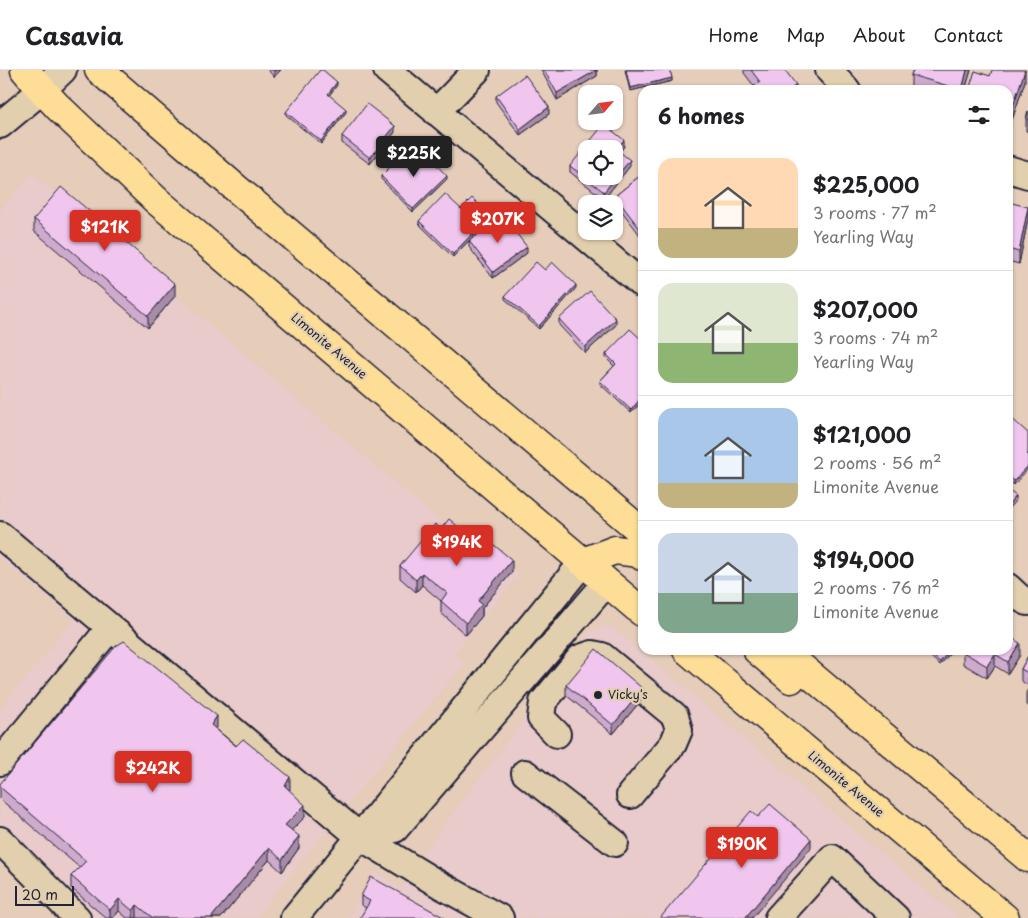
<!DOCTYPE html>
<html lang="en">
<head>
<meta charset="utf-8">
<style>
	:root { --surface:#fff; --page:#f2f2f2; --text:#202124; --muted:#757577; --line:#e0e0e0; --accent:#d93025 }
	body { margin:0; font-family:"Playpen Sans",sans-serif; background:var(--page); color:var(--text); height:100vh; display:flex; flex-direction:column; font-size:19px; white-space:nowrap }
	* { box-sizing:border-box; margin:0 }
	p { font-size:16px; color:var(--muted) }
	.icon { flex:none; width:28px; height:28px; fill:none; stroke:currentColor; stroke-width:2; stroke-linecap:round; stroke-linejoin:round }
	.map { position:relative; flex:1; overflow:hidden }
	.side { position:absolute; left:638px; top:15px; width:375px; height:570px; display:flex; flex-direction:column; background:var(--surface); border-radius:15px; box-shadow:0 1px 4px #0004 }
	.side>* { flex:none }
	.needle { width:32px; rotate:62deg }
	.controls { position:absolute; left:578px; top:15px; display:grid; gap:10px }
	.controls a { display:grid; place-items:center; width:45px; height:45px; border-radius:10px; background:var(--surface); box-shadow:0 1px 4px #0004; font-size:25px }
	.scale { position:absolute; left:15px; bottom:12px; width:59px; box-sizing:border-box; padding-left:5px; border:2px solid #22223b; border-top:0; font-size:14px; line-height:18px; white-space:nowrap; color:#22223b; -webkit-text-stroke:4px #e2cfad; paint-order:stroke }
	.price { position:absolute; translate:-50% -42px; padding:0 11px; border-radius:5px; background:var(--accent); color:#fff; font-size:16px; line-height:32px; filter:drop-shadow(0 1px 2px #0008) }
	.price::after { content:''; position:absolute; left:50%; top:30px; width:15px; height:11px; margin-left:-8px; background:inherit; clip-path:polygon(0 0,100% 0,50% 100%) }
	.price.current { background:#222; color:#fff }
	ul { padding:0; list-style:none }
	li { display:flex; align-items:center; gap:15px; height:125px; padding:0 20px }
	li+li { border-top:1px solid var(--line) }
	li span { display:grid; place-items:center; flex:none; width:140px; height:100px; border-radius:15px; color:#555 }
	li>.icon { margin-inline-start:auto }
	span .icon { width:60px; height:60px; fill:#fffc; stroke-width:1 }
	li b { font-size:21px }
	h2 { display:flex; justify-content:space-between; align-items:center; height:60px; padding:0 20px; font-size:21px }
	header { display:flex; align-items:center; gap:30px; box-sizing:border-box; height:70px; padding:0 25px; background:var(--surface); border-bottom:1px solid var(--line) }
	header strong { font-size:24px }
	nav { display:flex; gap:28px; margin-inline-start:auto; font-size:18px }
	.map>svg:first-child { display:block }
	.built { fill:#e8cbca }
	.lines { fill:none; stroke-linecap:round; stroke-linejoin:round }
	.minor-casing { stroke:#22223b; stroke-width:30 }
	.major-casing { stroke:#22223b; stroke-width:31 }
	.minor { stroke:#e2cfad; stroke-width:26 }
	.major { stroke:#fedd96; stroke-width:28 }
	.wall { fill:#ceaacd; stroke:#22223b }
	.shaded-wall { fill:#a88ba7; stroke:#22223b }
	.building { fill:#f0c6ee; stroke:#22223b; fill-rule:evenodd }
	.poi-dot { fill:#22223b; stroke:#e2cfad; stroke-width:2 }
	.labels { text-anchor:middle; stroke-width:4.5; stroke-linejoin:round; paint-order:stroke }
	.street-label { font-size:12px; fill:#22223b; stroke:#e2cfad }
	.poi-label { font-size:12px; fill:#22223b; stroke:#e2cfad; text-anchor:start }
</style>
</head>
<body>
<header>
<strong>Casavia</strong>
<nav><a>Home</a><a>Map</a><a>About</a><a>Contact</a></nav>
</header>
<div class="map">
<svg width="1028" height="848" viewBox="0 0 1028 848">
	<rect width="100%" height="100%" fill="#e5cdba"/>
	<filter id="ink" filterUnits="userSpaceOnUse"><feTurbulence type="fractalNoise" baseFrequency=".02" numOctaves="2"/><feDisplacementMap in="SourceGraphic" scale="10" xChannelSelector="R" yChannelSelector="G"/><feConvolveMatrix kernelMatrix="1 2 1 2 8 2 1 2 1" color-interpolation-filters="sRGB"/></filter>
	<g filter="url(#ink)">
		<path class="built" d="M32 103 429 442 486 489 493 481 519 504 454 584 464 594 353 727 256 848H89L0 760V639L74 549 0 489V141Z
			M604 556 612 557 958 848H348L375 801 401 818 422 785 581 573 591 561 597 558Z"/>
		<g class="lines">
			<g class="minor-casing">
				<path id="minor" d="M387 0 642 214
					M829 0 847 20
					M436 42 477 0
					M0 55 42 20 63 0
					M1008 99 1028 105
					M0 465 359 766 435 812 500 848
					M1008 517 1020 528 1028 532
					M557 664 541 648 543 632 580 588 592 584 602 586 675 646 679 660 673 674 630 725
					M0 692 110 558
					M525 703 615 773
					M359 766 395 759 607 512
					M0 770 77 848
					M294 848 583 492
					M778 848 832 788 896 848"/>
			</g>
			<g class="major-casing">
				<path id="major" d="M25 0 42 20 58 37 157 131 642 542
					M99 0 231 114 642 462
					M583 492 615 480 639 483 642 486
					M687 580 1005 848
					M757 580 791 609
					M781 580 1028 788"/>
			</g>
			<use href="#minor" class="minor"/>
			<use href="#major" class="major"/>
		</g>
		<path class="wall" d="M268 0H281L274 7Z
			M541 0H597V6L557 30Z
			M625 0H670L672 11 630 21Z
			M744 0H785L796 20 754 16 744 3Z
			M913 0H971L965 20H922L911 17V5Z
			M990 6 1025 11 1012 50 1008 49V20Z
			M337 15 329 25 346 42 321 74 286 45V42Z
			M496 26 549 44 520 65 496 32Z
			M1028 41V62L1026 61V49Z
			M395 62 370 94 342 73V66Z
			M624 76 620 82 630 96 604 129 570 102V96Z
			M415 93 447 109 413 142 381 109V106Z
			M642 104 640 165 615 132V126Z
			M1008 132 1028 149 1019 194 1008 191Z
			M461 139 490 149 453 187 419 154V151Z
			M34 149 175 226 148 258 34 161Z
			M469 171 527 183 493 208 469 177Z
			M545 200 576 218 539 259 505 229V226Z
			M559 249 616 255 585 283 559 255Z
			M642 270V331L631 343 600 314V311L614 296 606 288V284Z
			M1008 350 1028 363 1014 415 1008 409Z
			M441 459 512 502 482 538V546L466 565 441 543V531L422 515 416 522 400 508V496Z
			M923 580H953L940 595Z
			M963 582 1020 585 1008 604 995 596 987 608 963 594Z
			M1028 586V615L1021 611V599Z
			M566 615 643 628 613 664 566 625Z
			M1028 619V636L1026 635V623Z
			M217 657 216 659 290 719 289 721 305 747 291 760 299 778 282 802 269 790 221 848H139L137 847 136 848H127L119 841 113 848H106L71 818V806L80 798 0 729V714Z
			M361 826 445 848 366 838 361 835Z"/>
		<path class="shaded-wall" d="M275 0H281L274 7V1Z
			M597 0V6L557 30V23Z
			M967 0H971L965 20H962Z
			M1025 0V11L1012 50V39Z
			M672 8V11L630 21V18Z
			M337 12V15L328 27V24Z
			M796 15V20H790Z
			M549 37V44L520 65V59Z
			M346 39V42L321 74V71Z
			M395 56V62L370 94V88Z
			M624 70V76L616 86V79Z
			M630 90V96L604 129V122Z
			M447 106V109L413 142V139Z
			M1028 137V149L1019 194V182Z
			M490 145V149L453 187V184Z
			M642 157V163L640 165V159Z
			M527 177V183L493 208V202Z
			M175 214V226L148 258V246Z
			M576 215V218L539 259V256Z
			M616 249V255L585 283V277Z
			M642 327V331L631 343V340Z
			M1028 396V399L1014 415V411Z
			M1016 426V430L1008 439V436Z
			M512 490V502L482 538V546L466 565V553L478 531Z
			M422 503V515L416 522V510Z
			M1020 573V585L1008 604V592Z
			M950 580H953L940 595V592Z
			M995 584V596L987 608V596Z
			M643 619V628L613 664V655Z
			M217 646V657L211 667V655Z
			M290 707V719L285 728V716Z
			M305 735V747L285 767V755Z
			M299 766V778L282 802V790Z
			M811 769V778L752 848H745Z
			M269 778V790L221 848H211Z
			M119 829V841L113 848H110V840Z
			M137 835V847L136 848H133V841Z"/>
		<path class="building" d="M320 0H323L337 12 328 24 346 39 321 71 286 42Z
			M544 0H597L557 23Z
			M626 0H670L672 8 630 18Z
			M751 0H785L796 15 790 20H749L760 12Z
			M913 0H967L962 20 911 5Z
			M992 0H1025L1012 39 1008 37V20H969L975 1 990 6Z
			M525 5 549 37 520 59 496 26Z
			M367 34 395 56 370 88 342 66Z
			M1028 41V50L1026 49Z
			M604 54 624 70 616 79 630 90 604 122 570 96ZM586 79H614V106H586Z
			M404 83 415 93 425 83 447 106 413 139 381 106Z
			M642 104V157L640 159 615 126Z
			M61 117 175 214 148 246 34 149Z
			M445 124 461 139 472 128 490 145 453 184 419 151Z
			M1008 132 1028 137 1019 182 1008 179Z
			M503 146 527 177 493 202 469 171Z
			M536 192 545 200 552 192 576 215 539 256 505 226Z
			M590 221 616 249 585 277 559 249Z
			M630 259 642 270V327L631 340 600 311 616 294 606 284Z
			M1010 347 1028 363V383L1027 384 1028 385V396L1014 411 1008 405V350Z
			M1008 420 1016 426 1008 436Z
			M449 449 488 482 494 475 512 490 478 531 482 534 466 553 441 531 447 523 422 503 416 510 400 496 435 454 441 459Z
			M1008 566 1020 573 1008 592 995 584 987 596 963 582 964 580H1008Z
			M124 571 217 646 211 655 236 676 243 669 290 707 285 716 305 735 285 755 299 766 282 790 269 778 211 848H153L137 835 133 841 119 829 110 840 71 806 86 791 0 717V714L116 576Z
			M596 579 643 619 613 655 566 615Z
			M926 580H950L940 592Z
			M1028 586V603L1021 599Z
			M770 734 811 769 745 848H660L751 741 758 747Z
			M371 807 445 848H360L370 831 361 826Z"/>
	</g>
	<circle class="poi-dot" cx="598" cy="625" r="5"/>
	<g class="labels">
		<g class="street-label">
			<text transform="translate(329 276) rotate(40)" y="4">Limonite Avenue</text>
			<text transform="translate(846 714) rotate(40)" y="4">Limonite Avenue</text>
		</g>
		<g class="poi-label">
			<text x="608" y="629">Vicky's</text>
		</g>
	</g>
</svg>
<div class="controls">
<a><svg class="needle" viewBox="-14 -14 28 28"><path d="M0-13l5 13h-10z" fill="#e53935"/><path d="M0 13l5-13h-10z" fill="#757577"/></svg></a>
<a><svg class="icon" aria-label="locate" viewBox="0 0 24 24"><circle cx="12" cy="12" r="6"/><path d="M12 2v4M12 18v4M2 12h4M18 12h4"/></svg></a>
<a><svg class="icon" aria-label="layers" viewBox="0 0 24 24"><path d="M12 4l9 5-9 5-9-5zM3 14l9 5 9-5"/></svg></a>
</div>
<div class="scale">20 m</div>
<b class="price current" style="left:414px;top:108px">$225K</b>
<b class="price" style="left:498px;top:174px">$207K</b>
<b class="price" style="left:105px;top:182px">$121K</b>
<b class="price" style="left:457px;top:497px">$194K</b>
<b class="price" style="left:153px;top:723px">$242K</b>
<b class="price" style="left:742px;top:799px">$190K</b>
<section class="side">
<h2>6 homes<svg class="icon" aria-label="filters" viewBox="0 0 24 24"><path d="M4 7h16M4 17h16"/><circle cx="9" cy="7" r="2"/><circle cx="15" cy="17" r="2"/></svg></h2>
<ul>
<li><span style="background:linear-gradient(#ffd9b3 70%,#c2b280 0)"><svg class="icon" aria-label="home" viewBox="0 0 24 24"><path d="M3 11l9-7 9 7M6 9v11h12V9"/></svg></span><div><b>$225,000</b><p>3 rooms · 77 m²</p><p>Yearling Way</p></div></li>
<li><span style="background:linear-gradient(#dfe7d0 60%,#8fb573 0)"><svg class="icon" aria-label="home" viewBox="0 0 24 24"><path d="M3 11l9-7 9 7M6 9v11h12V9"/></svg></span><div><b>$207,000</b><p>3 rooms · 74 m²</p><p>Yearling Way</p></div></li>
<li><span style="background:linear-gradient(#a9c7e8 75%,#c2b280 0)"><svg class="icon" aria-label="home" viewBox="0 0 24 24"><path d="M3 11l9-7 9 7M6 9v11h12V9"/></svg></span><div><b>$121,000</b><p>2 rooms · 56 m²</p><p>Limonite Avenue</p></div></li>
<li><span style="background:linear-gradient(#c9d6e8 60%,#7fa58c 0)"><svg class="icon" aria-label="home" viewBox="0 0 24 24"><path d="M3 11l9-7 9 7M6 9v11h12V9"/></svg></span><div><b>$194,000</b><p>2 rooms · 76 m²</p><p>Limonite Avenue</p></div></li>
</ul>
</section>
</div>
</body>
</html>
